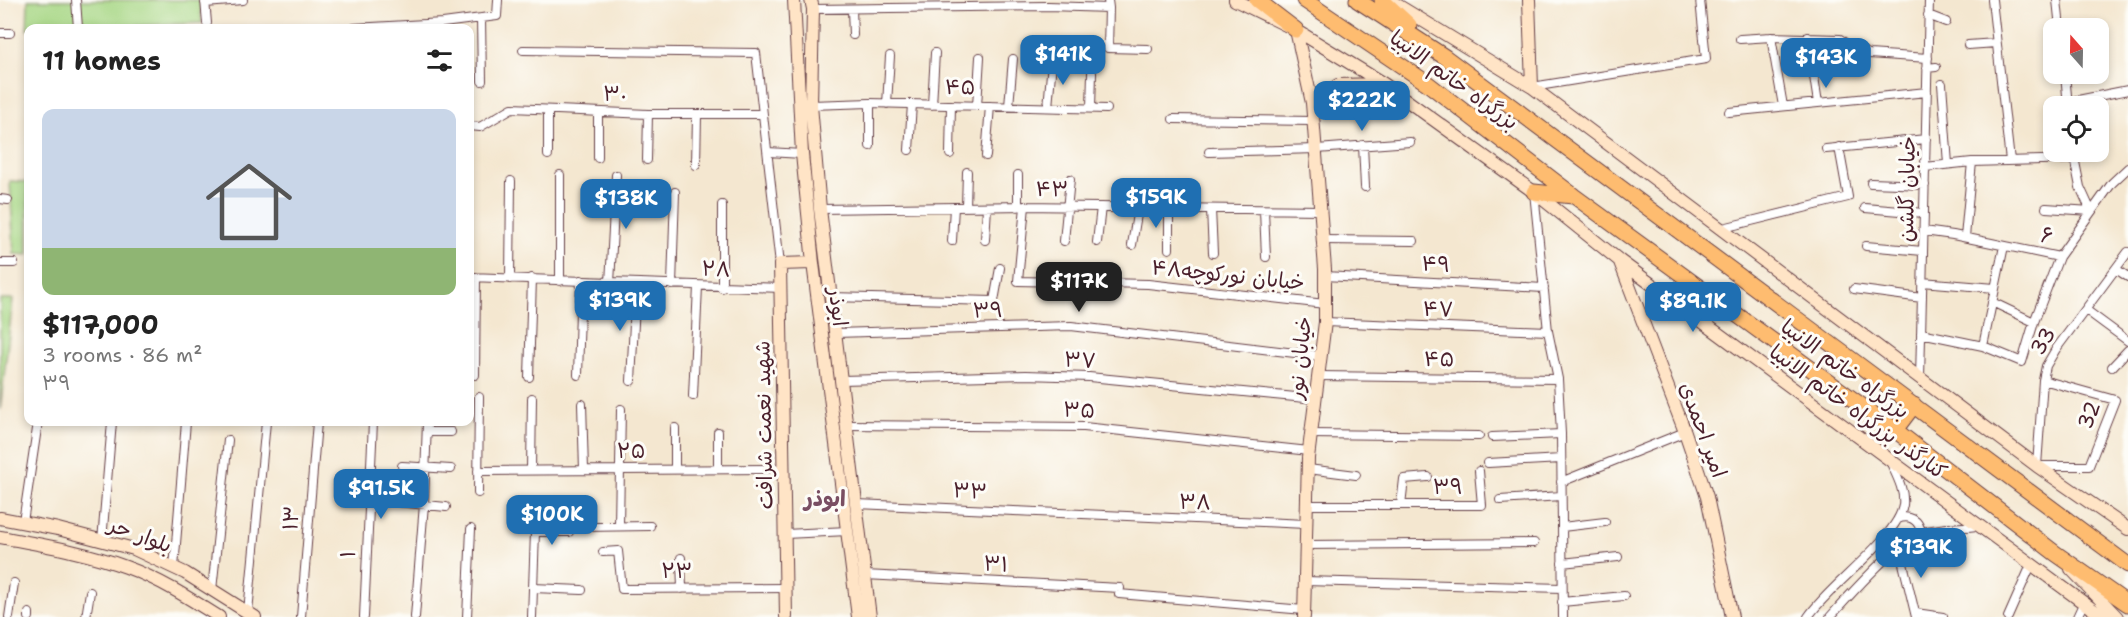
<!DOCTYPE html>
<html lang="en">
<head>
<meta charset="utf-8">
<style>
	:root { --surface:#fff; --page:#f2f2f2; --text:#222; --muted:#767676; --accent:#1f6fb2 }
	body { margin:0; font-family:"Shantell Sans","Playpen Sans Arabic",sans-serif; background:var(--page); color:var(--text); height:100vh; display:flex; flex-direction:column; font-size:22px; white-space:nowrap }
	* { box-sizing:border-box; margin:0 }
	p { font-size:20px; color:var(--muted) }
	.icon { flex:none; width:33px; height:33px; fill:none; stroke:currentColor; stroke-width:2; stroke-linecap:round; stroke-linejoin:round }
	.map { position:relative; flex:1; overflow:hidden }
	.panel { position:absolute; left:24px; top:24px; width:450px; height:402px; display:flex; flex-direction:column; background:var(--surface); border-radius:12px; box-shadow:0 3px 9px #0003 }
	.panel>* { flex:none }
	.needle { width:39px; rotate:340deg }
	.controls { position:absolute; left:2043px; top:18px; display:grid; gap:12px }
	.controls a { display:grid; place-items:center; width:66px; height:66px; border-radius:12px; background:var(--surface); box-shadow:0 3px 9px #0003; font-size:30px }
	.price { position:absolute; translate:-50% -51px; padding:0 14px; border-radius:12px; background:var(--accent); color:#fff; font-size:20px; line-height:39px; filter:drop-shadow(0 2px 3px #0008) }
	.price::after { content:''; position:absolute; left:50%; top:36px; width:18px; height:14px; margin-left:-9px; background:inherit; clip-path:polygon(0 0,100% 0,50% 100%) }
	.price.on { background:#222; color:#fff }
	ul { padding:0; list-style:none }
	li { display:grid; align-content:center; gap:12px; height:318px; padding:0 18px }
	li span { display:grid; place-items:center; height:186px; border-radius:12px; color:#555 }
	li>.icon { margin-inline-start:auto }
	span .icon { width:108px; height:108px; fill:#fffc; stroke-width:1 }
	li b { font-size:26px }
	h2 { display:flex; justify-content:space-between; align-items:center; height:72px; padding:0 18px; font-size:26px }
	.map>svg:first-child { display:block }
	.green { fill:#a7d785; stroke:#787b58; stroke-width:1.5 }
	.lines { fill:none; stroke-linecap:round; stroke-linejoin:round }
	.street-casing { stroke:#643d44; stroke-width:10 }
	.secondary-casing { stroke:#643d44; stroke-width:14 }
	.highway-casing { stroke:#643d44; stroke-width:17 }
	.street { stroke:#fff; stroke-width:8 }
	.secondary { stroke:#ffe4c6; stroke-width:12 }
	.highway { stroke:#febc70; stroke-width:15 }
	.labels { text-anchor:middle; stroke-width:6; stroke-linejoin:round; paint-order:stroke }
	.street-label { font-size:21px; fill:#4a1f2b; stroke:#fdfcf7 }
	.neighbourhood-label { font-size:22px; font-weight:bold; fill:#794e62; stroke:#fdfcf7 }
</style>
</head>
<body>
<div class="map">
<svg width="2128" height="617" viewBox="0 0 2128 617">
	<rect width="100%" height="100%" fill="#fdfcf7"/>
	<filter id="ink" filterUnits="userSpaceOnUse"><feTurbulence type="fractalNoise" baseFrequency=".0167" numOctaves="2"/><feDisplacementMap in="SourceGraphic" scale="12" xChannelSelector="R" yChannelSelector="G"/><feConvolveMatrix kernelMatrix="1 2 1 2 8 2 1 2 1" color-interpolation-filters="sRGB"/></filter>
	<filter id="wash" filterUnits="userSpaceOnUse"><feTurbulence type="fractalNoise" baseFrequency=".008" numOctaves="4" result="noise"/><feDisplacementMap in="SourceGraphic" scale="24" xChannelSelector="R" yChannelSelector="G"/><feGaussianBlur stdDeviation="1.35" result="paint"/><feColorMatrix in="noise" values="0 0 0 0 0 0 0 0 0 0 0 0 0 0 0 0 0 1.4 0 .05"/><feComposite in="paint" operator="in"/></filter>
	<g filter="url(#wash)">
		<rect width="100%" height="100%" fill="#f4e7d0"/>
		<path class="green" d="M28 0H200L202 23 92 28H28L27 31Z
			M10 181 28 182V255L14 254Z
			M0 299H13L0 411Z"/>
	</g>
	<g filter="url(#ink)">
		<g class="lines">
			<g class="street-casing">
				<path id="street" d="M76 0 78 28H80
					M205 0 207 23
					M1992 0 2010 161
					M2057 0 2060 28
					M205 3 243 0
					M1109 8 1108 48 1148 49
					M813 9 1048 6 1109 8 1108 0
					M852 9 853 35
					M1928 15 1946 22
					M481 18 482 81
					M354 28 443 23 497 16 498 0
					M0 33H10
					M1771 37 1783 106
					M1808 37 1818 103
					M1740 39 1771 37 1840 39 1849 46 1869 54 1928 58
					M1968 45 1996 43
					M523 50 756 53 780 264
					M1927 68 1936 67
					M2065 74 2068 106
					M1942 84 1948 164
					M1532 87 1706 59 1700 0
					M2068 102 2128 90
					M870 103V146
					M887 104 890 56
					M811 105 870 103 1107 109
					M932 105 935 53
					M977 106 980 57
					M1009 106 1013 59
					M1048 107 1052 62
					M1091 108 1092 73
					M1729 112 1927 92
					M1173 119 1312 121
					M470 126 480 127 512 108 648 114H763
					M1363 145 1365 187
					M1826 149 1926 139
					M909 150 912 104
					M768 152 802 154
					M1209 152 1317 149 1410 142
					M950 154 951 105
					M548 155V111
					M986 156 990 106
					M598 158V112
					M647 160 648 114
					M696 165 697 115
					M1925 167 1972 162 2074 159
					M560 175V281
					M1871 183 1925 185
					M1534 192 1548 331 1558 379 1561 434 1563 617
					M0 199 8 200
					M722 205V288
					M1025 206 1018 281 1148 284 1325 304
					M966 207 967 172
					M1018 207V175
					M1865 208 1924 213
					M2046 208 2091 211 2080 187 2073 152
					M820 209 1025 206 1320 210
					M1211 209 1213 253
					M1264 210 1266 257
					M1719 229 1848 197 1839 147
					M1924 231 1953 235 2059 257 2112 183 2128 168
					M1965 237 1972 162
					M985 240 987 207
					M1323 240 1414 241
					M952 241 954 207
					M1064 241 1070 179
					M1097 242 1101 207
					M1132 245 1138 208
					M1866 246 1923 251
					M1169 249V208
					M0 263H14
					M2116 269 2128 277
					M1325 276 1544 288
					M470 277 781 288
					M510 279 511 181
					M1922 282 1995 288
					M610 283 616 175
					M672 285 675 192
					M1854 289 1922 298
					M830 297 994 301 1000 268
					M1992 302 2034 322
					M2086 310 2128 341
					M1325 322 1548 331
					M836 333 1071 326 1320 356
					M1921 333 1983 346 2022 362 2034 322 2059 257
					M1983 346 2004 246
					M2112 367 2128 350
					M475 375 476 277
					M578 375 581 280
					M1319 376 1558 379
					M529 377 532 278
					M1920 379 1929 0
					M842 380 1026 375 1089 377 1316 399
					M2043 380 2115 400 2089 466H2037L2043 380 2046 366 2056 349 2128 252
					M631 381 636 284
					M693 396 698 286
					M582 404 584 470
					M847 425 1084 427 1309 451
					M427 432H451
					M1311 434 1479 436
					M1492 437 1561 434
					M1488 463 1561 459
					M402 466 451 469
					M675 469V428
					M718 469V432
					M1308 469 1356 475
					M531 470 532 398
					M478 471 784 469
					M1561 482 1685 432
					M478 493 479 397
					M1500 500 1561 496
					M397 502 446 507
					M857 504 1306 524
					M1307 505H1482L1479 471
					M1401 505 1404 479 1428 477
					M1898 519C1909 514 1919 520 1921 532
					M23 522 38 422
					M619 526 621 409
					M582 527 650 526
					M1562 527 1605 522
					M785 534 848 531
					M102 541 112 422
					M1306 545 1534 543
					M1899 547 1916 617
					M603 552 618 551 622 589 786 588
					M681 558 682 589
					M1562 563 1618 557
					M174 568 186 422
					M865 575 1120 588 1119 594 1304 610
					M1305 581 1562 588
					M533 588 582 590
					M212 590 228 440
					M1562 602 1624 596
					M248 612 266 422
					M1916 613 1943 617
					M9 617 14 583
					M29 617V613
					M86 617 90 592
					M301 617 317 422
					M364 617 373 422
					M415 617 424 504 427 422
					M467 617 471 529
					M532 617 535 532H569
					M1808 617C1828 586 1898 538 1903 505 1905 490 1896 475 1890 461
					M1830 617C1847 598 1901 537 1923 532 1940 527 1960 528 1978 526
					M2008 617 2031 565
					M2077 617 2083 604"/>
			</g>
			<g class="secondary-casing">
				<path id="secondary" d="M794 0 802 154 813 263 858 617
					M811 0 813 9 811 105 820 209 870 617
					M1235 0 1296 30 1384 84 1534 192 1620 261 2103 617
					M1389 0 1532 87 2037 466 2128 529
					M1529 0 1532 87
					M1296 30 1312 103 1325 269V322L1308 458 1304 617
					M1312 103 1338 85 1380 84
					M1620 262 1685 432 1707 497 1732 617
					M0 518 58 529 134 549 185 573 255 617
					M0 537C42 545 86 552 126 567 159 579 189 598 219 617
					M2071 569 2117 617
					M786 617 780 264 813 263"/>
			</g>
			<g class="highway-casing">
				<path id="highway" d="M1257 0 1296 30
					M1304 0 1427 83 1574 196 1895 430 2055 553 2128 604
					M1357 0 1445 57 2128 565
					M1382 0 1409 25
					M1534 192 1573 196
					M1895 430 1914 405"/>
			</g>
			<use href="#street" class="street"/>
			<use href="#secondary" class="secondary"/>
			<use href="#highway" class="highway"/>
		</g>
	</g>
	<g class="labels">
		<g class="street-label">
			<text transform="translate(1454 80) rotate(36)" y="7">بزرگراه خاتم الانبیا</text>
			<text transform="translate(960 87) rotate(1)" y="7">۴۵</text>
			<text transform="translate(615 94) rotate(2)" y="7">۳۰</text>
			<text transform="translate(1052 189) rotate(1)" y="7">۴۳</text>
			<text transform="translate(1907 189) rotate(-89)" y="7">خیابان گلشن</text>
			<text transform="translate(2047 235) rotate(3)" y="7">۶</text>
			<text transform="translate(1436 264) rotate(3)" y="7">۴۹</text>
			<text transform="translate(716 269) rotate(3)" y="7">۲۸</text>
			<text transform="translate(1228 275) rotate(6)" y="7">خیابان نورکوچه۴۸</text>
			<text transform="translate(838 307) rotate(83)" y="7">ابوذر</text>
			<text transform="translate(1438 309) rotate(2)" y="7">۴۷</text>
			<text transform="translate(988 310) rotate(-2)" y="7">۳۹</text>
			<text transform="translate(2043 341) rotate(-58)" y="7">33</text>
			<text transform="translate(1300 358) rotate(-84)" y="7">خیابان نور</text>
			<text transform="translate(1439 359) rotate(1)" y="7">۴۵</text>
			<text transform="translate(1080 360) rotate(3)" y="7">۳۷</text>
			<text transform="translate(1845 369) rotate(36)" y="7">بزرگراه خاتم الانبیا</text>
			<text transform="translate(1079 410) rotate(3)" y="7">۳۵</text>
			<text transform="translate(1858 412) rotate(36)" y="7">کنارگذر بزرگراه خاتم الانبیا</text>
			<text transform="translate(2089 415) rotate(-69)" y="7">32</text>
			<text transform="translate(764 425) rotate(-91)" y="7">شهید نعمت شرافت</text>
			<text transform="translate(1703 430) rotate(70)" y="7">امیر احمدی</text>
			<text x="631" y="458">۲۵</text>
			<text x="1448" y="494">۳۹</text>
			<text transform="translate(970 491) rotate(3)" y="7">۳۳</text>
			<text transform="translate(1195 502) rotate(2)" y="7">۳۸</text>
			<text transform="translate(291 518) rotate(-85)" y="7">۱۳</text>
			<text transform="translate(140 535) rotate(20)" y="7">بلوار حر</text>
			<text transform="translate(348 554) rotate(-87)" y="7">۱</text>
			<text transform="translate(996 564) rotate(3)" y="7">۳۱</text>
			<text x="677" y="578">۲۳</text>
		</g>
		<g class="neighbourhood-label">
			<text x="825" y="506">ابوذر</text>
		</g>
	</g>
</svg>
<div class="controls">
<a><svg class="needle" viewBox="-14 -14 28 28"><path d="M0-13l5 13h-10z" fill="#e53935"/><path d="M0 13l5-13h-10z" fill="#767676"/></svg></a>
<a><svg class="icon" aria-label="locate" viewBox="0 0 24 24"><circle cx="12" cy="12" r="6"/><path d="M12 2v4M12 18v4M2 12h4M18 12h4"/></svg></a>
</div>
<b class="price" style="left:1063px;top:86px">$141K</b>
<b class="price" style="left:1826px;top:89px">$143K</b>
<b class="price" style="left:1362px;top:132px">$222K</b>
<b class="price" style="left:1156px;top:229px">$159K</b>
<b class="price" style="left:626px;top:230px">$138K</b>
<b class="price on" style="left:1079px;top:313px">$117K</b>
<b class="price" style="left:620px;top:332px">$139K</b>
<b class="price" style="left:1693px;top:333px">$89.1K</b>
<b class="price" style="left:381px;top:520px">$91.5K</b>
<b class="price" style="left:552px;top:546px">$100K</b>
<b class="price" style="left:1921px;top:579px">$139K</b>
<section class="panel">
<h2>11 homes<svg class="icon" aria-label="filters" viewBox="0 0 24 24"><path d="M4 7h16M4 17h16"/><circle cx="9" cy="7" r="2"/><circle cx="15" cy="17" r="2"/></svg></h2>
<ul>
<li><span style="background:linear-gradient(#c9d6e8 75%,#8fb573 0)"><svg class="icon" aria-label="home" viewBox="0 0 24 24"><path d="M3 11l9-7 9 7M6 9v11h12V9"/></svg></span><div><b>$117,000</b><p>3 rooms · 86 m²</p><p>۳۹</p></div></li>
</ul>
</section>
</div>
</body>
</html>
